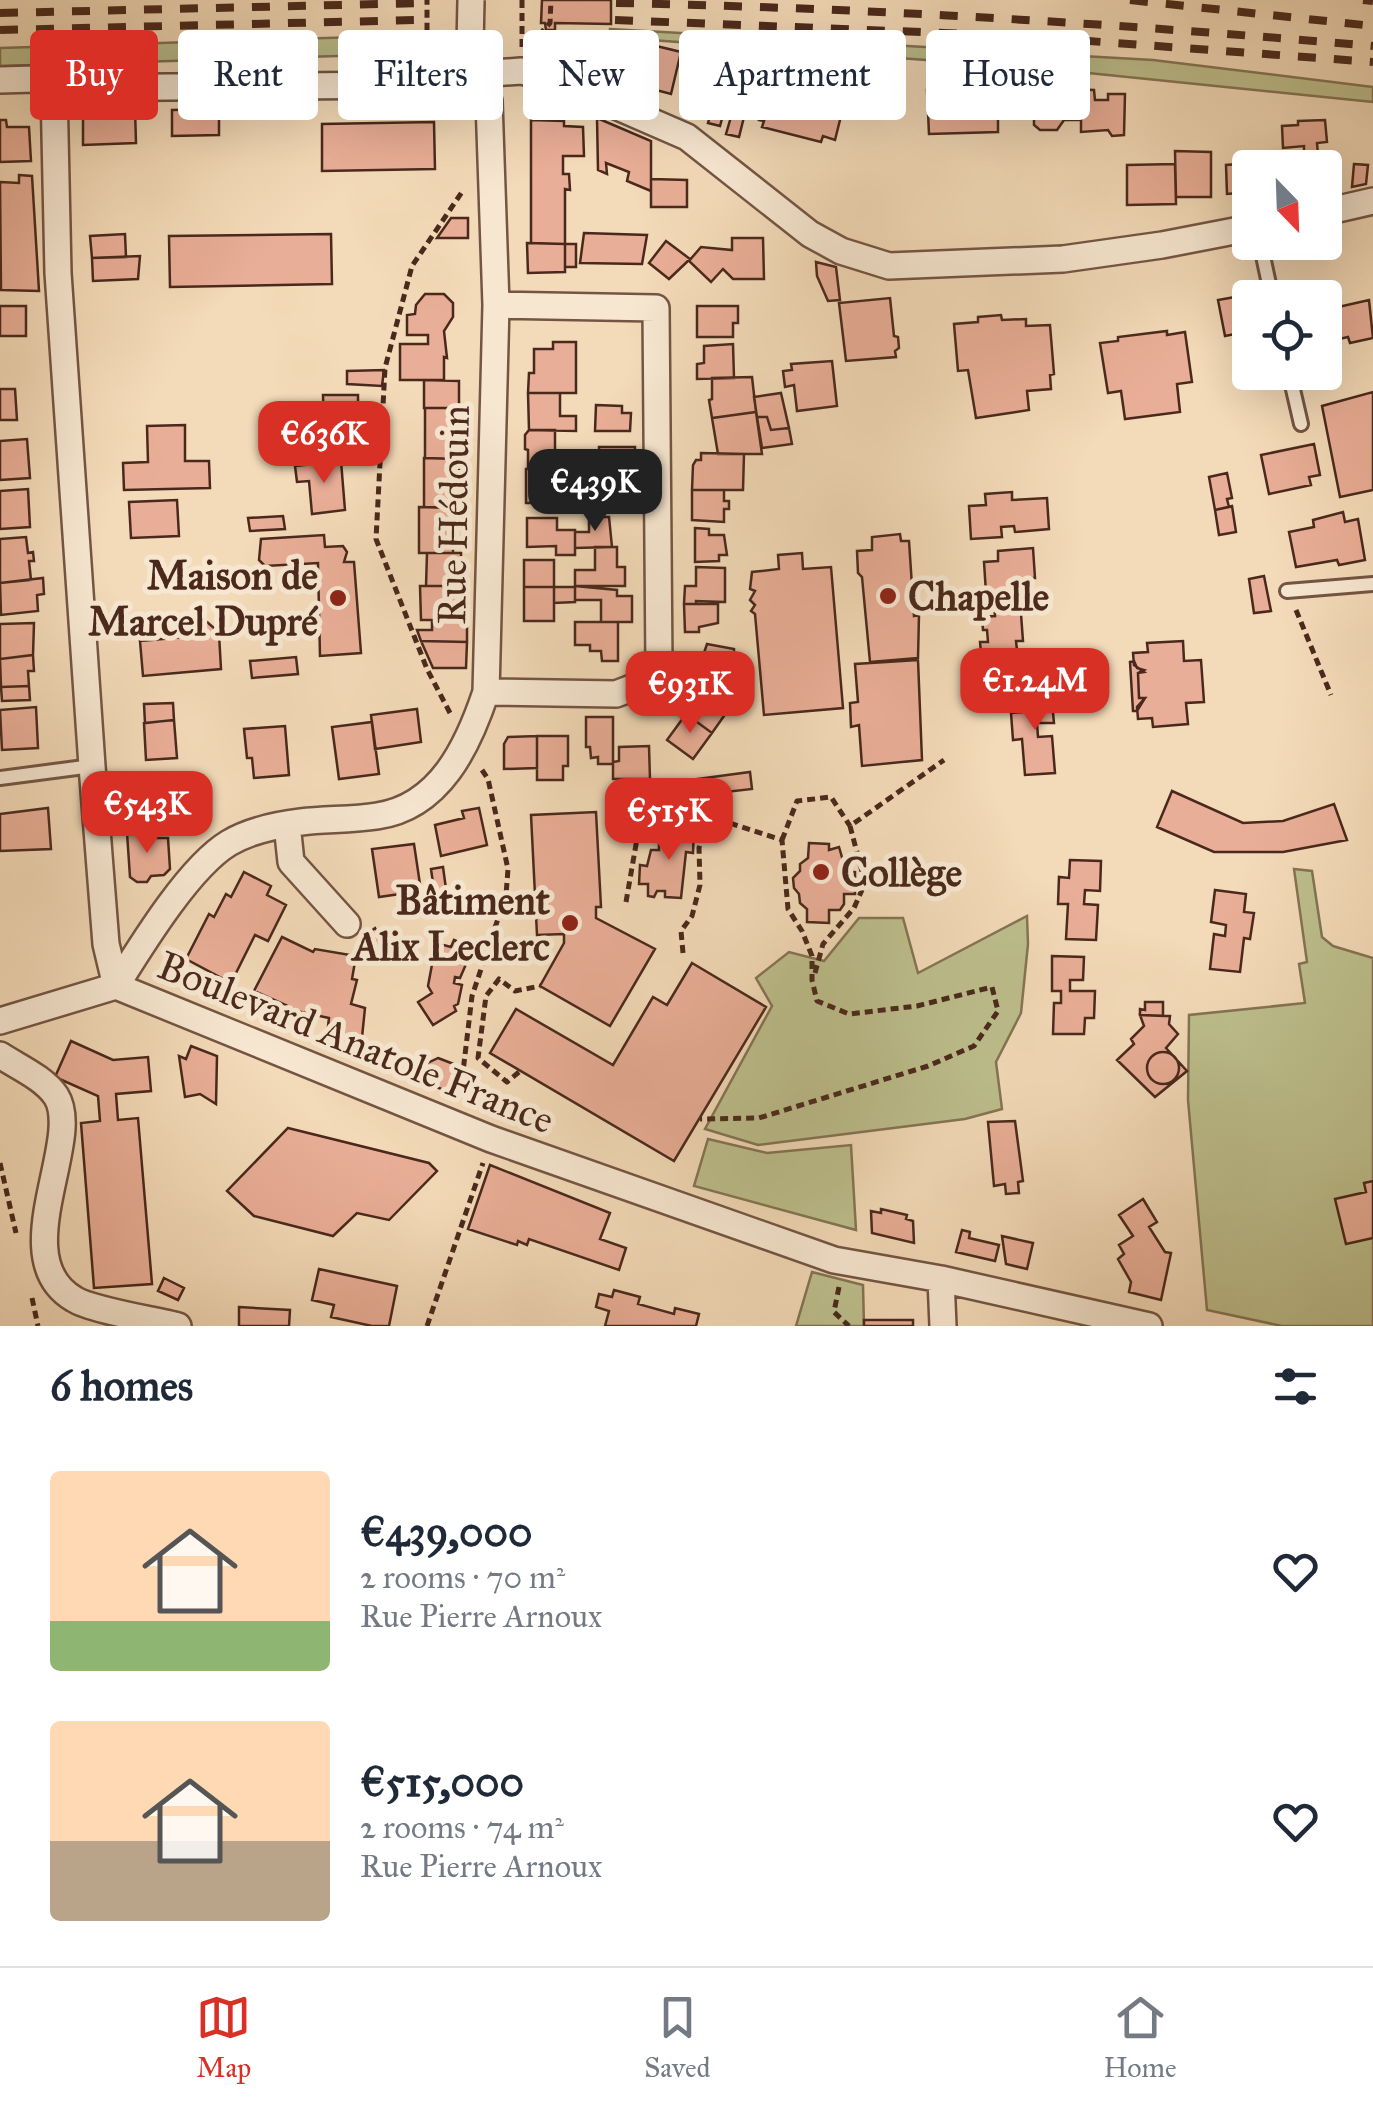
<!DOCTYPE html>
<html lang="en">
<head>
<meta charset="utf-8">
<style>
	:root { --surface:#fff; --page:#f2f2f3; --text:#1f2937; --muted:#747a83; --line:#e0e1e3; --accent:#d93025 }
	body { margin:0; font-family:"IM FELL Great Primer",serif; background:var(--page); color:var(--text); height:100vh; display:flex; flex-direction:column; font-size:38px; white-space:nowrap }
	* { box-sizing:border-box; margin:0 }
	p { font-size:32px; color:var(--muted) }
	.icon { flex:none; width:55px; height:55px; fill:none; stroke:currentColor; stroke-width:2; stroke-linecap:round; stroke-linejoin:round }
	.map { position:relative; height:1326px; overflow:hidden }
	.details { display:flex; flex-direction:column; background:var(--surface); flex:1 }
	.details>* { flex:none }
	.banner { position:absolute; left:30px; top:30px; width:1315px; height:90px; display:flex; gap:20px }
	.needle { width:65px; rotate:157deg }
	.controls { position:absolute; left:1232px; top:150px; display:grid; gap:20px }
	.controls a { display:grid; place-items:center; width:110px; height:110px; border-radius:10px; background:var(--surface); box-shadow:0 10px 40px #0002; font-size:50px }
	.price { position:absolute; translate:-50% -85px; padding:0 22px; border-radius:20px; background:var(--accent); color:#fff; font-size:32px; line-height:65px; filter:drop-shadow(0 2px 5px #0008) }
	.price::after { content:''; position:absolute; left:50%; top:60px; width:30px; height:22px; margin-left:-15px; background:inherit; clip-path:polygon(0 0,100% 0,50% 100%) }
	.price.current { background:#222; color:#fff }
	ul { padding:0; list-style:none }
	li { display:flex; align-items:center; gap:30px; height:250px; padding:0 50px }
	li span { display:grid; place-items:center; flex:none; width:280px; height:200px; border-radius:10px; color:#555 }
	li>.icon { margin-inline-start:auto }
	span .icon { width:120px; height:120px; fill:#fffc; stroke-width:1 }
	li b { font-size:42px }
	h2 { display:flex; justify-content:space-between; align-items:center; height:120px; padding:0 50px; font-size:42px }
	.tag { padding:0 35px; border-radius:10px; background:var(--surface); box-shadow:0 10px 40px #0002; font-size:35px; line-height:90px }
	.tag.current { background:var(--accent); color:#fff }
	.tab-bar { display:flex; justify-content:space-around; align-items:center; height:140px; border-top:2px solid var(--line); background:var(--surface); font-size:28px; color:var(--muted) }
	.tab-bar a { display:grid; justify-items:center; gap:5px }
	.tab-bar .current { color:var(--accent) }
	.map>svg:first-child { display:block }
	.green { fill:#bdbf8d; stroke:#847454; stroke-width:2.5 }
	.building { fill:#e9ae97; stroke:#4a291c; stroke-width:2.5 }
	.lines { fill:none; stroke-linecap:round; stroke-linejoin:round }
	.service-casing { stroke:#745543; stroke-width:18 }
	.minor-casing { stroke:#745543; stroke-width:30 }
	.path { stroke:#4a291c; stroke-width:5; stroke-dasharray:8 5; stroke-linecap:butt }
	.service { stroke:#f7e7d1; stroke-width:12 }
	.minor { stroke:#f7e7d1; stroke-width:25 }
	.rail { stroke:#4a291c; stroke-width:8; stroke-dasharray:18 18; stroke-linecap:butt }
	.minor-bridge-casing { stroke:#745543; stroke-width:30; stroke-linecap:butt }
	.minor-bridge { stroke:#f7e7d1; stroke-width:25 }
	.poi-dot { fill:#8f2418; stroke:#f7e7d1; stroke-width:4 }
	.labels { text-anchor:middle; stroke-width:10; stroke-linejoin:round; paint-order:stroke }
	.street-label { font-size:40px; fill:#4a291c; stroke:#f7e7d1 }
	.poi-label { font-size:40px; font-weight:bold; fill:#4a291c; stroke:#f7e7d1; text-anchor:end }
</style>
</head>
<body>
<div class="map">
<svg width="1373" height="1326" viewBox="0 0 1373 1326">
	<rect width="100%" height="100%" fill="#f3dab8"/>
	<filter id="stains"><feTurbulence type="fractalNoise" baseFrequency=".002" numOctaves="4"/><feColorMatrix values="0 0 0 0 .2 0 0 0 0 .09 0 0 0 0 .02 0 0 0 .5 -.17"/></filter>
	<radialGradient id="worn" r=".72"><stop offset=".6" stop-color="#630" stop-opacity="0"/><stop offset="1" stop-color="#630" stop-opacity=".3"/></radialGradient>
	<path class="green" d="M610 29 1153 60 1373 87V102L1049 69 610 37Z
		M420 35 415 49 405 54 0 66V48Z
		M1294 869 1312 871 1322 937 1333 946 1373 958V1326H1282L1207 1310 1188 1100 1189 1015 1305 1003 1299 964 1307 962Z
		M1027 916 1028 944 1021 1013 996 1062 1002 1109 965 1119 758 1145 705 1129 772 1006 756 978 789 952 824 961 859 918H903L918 973Z
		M708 1139 767 1153 851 1145 856 1230 694 1186Z
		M812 1272 863 1285 864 1326H796Z"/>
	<path class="building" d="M542 0H611V24L555 23V30H546L545 23H541Z
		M640 42 681 52 671 94 630 83Z
		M727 48 749 53 736 102 715 96 722 66 719 65 721 58H725Z
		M740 86 751 89 739 137 726 134Z
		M1050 88 1056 92 1060 103H1064V89L1094 90 1095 100H1108V94H1125L1124 135 1112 136 1108 130 1081 132V120H1064L1057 130H1040L1034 125V115L1039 107 1037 94Z
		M975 89 976 104 998 103V132L929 134 927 90Z
		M771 92 830 106 829 113 841 116 835 140 823 136 821 142 762 127 764 121 759 120 765 96 770 97Z
		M714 101 726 104 720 126 708 123Z
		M135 109 136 143 83 145V110Z
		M219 109V135L172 136V110Z
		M597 118 651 141V191L627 181 629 172 606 163 607 174 598 170Z
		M0 120H6L7 127H29L31 161 0 162Z
		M531 120 564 121V126L583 127 584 156H563V174H569L570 190 565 189V244L531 243Z
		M1325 120 1327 142 1317 143 1318 154 1304 155V146L1283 148 1282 126 1298 125V121Z
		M434 122 435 169 322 171V124Z
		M1175 151 1211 152V197H1176Z
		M1267 155H1280L1284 163H1289L1290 168H1250V192L1227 194 1226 165 1263 162Z
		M1175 164 1176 204 1127 205V165Z
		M1354 164 1368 165 1366 184 1352 187Z
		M19 175 32 176 39 291 1 290 0 182 19 183Z
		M651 179 687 180V207H651Z
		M451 218H468V238H437Z
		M584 233 647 235 642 264 580 263Z
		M125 234 126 257 92 258 90 236Z
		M331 234 332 284 170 287 169 236Z
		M732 238H763L764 279H733L723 269 711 282 689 261 701 247 732 250Z
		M666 241 690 259 669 279 649 263Z
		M527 243 565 244V272L528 273Z
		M565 244H576V267H565Z
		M140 256 138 279 93 281 92 258Z
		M816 262 836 267 840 300 828 301 817 276Z
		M1263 292 1264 298H1250V331L1225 336 1218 300Z
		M425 294H444L453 303V317L444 331 447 358 444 357V380H400V344H428V335H407V315L415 314 416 305Z
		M890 298 894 336 898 337 899 348 895 351 896 357 846 361 839 303Z
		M1369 300 1373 338 1350 343 1348 337 1330 341 1325 310Z
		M0 306H26V336H0Z
		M697 306H738V323H733V337H697Z
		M1001 315 1002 320 1026 319V326L1050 325 1054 374 1050 375 1051 389 1027 391 1029 410 976 418 968 370 958 371 954 324 978 322V317Z
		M1167 331V335L1185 332 1192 382 1177 384 1180 412 1125 419 1121 391 1108 393 1100 343 1118 341V337Z
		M553 342H576V393H528L529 373H534V349H553Z
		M733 344 734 378 697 379V364L704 363V346Z
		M832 361 837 406 797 411 794 385 785 387 783 371 792 370 791 364Z
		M384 370 382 386 347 384V371Z
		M752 377 756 412 712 418 709 400 712 399V378Z
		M424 380 459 381V408H424Z
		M0 389H15L17 420H0Z
		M1373 392V490L1340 497 1322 406Z
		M528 393H560V416H576V431L529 430Z
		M781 393 789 428 771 430 767 417H757L754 397Z
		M323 395H358V454H320V431H324Z
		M596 405 622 406V413H631L630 431H595Z
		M425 408H459L456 459 425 458Z
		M756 412 762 454H718L712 418Z
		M757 417H767L771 430 789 428 792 444 762 448Z
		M185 425V461H209L210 488 124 490 123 463 148 462 147 426Z
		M529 430H555V469H528V450L525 449V435Z
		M307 431H320V454L308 453Z
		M27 439 30 478 0 480V441Z
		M1314 444 1320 475 1309 477 1311 485 1269 494 1261 455Z
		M599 447H635V477L599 476Z
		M701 453 744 454 743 490H692L693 465 696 460H701Z
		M424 458 459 459V508L424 507Z
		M341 461 345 510 312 514 309 481 297 482 295 466Z
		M526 469H576L575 484 557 485V503H526Z
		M1227 473 1232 498 1227 499 1229 507 1215 510 1209 477Z
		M605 476 636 477V512H575V499L598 496 599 492 605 491Z
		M28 489 30 527 0 529V491Z
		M692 490H724V501H729V509H724V522L692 520Z
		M1012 492V500L1047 498 1049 529 1015 532 1014 526 1001 527 1002 537 971 539 969 506 986 505 985 494Z
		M177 500 179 536 131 538 129 502Z
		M1232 506 1236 532 1219 535 1215 510Z
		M419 507 453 508V553H419Z
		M1343 512 1345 522 1358 519 1365 560 1339 565 1337 560 1296 567 1289 532 1314 527 1313 520Z
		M283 516 285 529 250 531 248 518Z
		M589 517H609L612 547 575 548V532H589Z
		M527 518H557V530H575V555H556V546L527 547Z
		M695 528 709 529V535H724L727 555H719V561L695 562Z
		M900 534 901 541H909L914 616 919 615 918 658 870 662 862 577 858 573 857 551 872 550V537Z
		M324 535 325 547 343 546 347 552 344 562H354L361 653 320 656 318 563 265 566 259 560 261 539Z
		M26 537 28 553 33 552 34 561H29L31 580 0 583V539Z
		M595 547H617V567H625V586H575V570H595Z
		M1033 548 1035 578H1025L1026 586 1032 585 1034 613 1021 614 1023 641H1016L1017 650H1031L1034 677 999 680 998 672 983 673 980 642H988L987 630H983L982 617 995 616 994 604H998L997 592 986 593 984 562 998 561V551Z
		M427 553H461V586H426Z
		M802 553 803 569 831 567 843 708 764 715 755 614 751 611 755 605 750 600 755 591 750 589 752 572 779 569 778 555Z
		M524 560H554V587H524Z
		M696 567 725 568V602L696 601V604H684L685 586H696Z
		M1264 576 1271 611 1254 613 1249 579Z
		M43 578 44 594 37 595 38 611 1 615 0 583Z
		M420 586H461V605L466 604 461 620H421Z
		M575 586 617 590V596H632V622H601V600H575Z
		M524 587H554V621H524Z
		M554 587H575V602L554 603Z
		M684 604H718V623L699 627V632H685Z
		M432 620H467V642L421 641 417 630H432Z
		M207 622 214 628V635L185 637 190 624Z
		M575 622H618V661H602L601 651H590V645H575Z
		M34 623 33 655 0 659V624Z
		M219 634 221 669 143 676 140 641Z
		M421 641 467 642 466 668H433Z
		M1183 641 1184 661 1201 660 1204 702 1186 703 1188 724 1153 727 1152 718 1138 719 1137 707 1145 698H1139L1138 673 1144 672 1134 665 1133 653 1148 652 1147 643Z
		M707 644 734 649V665L717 660 708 684 682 675 688 658 701 662Z
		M33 655 34 671H28L29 686 1 687 0 659Z
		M296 657 298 674 252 678 250 661Z
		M918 660 922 760 862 766 859 725 851 727 850 703 858 702 855 664Z
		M1134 661 1137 668 1144 670 1138 673 1139 698H1145L1137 711H1133L1130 662Z
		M708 684 738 696 712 733 686 714Z
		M29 686 30 700 2 701 1 687Z
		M1051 692 1054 723H1037L1038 737 1052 736 1055 773 1025 775 1022 739 1013 740 1011 713 1022 712 1021 695Z
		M173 703 174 720 145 723 144 704Z
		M36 707 38 748 2 750 0 710Z
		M417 709 421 742 375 749 371 715Z
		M686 714 712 733 693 759 667 740Z
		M586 717H613V764H598V757L591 758 590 747H586Z
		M174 720 177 758 146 760 144 723Z
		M372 722 379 774 339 779 332 727Z
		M285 726 289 775 254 778 252 758H247L244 729Z
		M537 736H568V766H563V780H537Z
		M537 736V768L504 769V744L508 737Z
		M649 746 650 779H613V762L619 761V747Z
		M750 772 752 789 699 795 697 779Z
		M1172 791 1243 823 1283 821 1334 804 1347 840 1283 852H1214L1157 827Z
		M162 795 164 831 127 833 125 797Z
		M48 808 51 849 0 851V814Z
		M479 808 487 845 441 856 435 825 464 818 462 811Z
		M596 812 601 907H596V918L655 949 610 1026 540 986 564 943V934L537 935 531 815Z
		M680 822 694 825 693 853 686 852 681 898 665 897V891H657L654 897 648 896V884H639L640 865 647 866 651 850H659V842L670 843 671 824Z
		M154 831V838H168L170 869 164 875 151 876 147 882H137L130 877 127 833Z
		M809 843 829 844V850L839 847 846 871 855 872V894H844V904L840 910H829V923L807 922V909L800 903 799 894 794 888 793 878 800 871V864L808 858Z
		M414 844 421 891 379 897 372 849Z
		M1070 860 1101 861 1100 891 1085 890 1084 904 1098 905 1096 940 1066 939 1068 904H1058L1059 877 1069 878Z
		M443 867 447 896 435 897 431 869Z
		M244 872 271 886 267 895 286 905 268 941 255 935 231 983 186 959 209 914 214 917 226 894 231 897Z
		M1215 890 1246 894 1244 912 1254 913 1250 939 1244 938 1240 972 1210 969 1214 934 1225 936 1226 925 1211 922Z
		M375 928 389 953 376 962 362 938Z
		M282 937 313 952 315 949 356 956 352 979 357 980 351 1004 365 1008 360 1057 326 1043 329 1018 301 1012 254 991Z
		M454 940 473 948 460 978 455 977 454 983 462 985 458 1004 454 1006 456 1011 433 1025 418 1002 432 993 428 986 436 943 451 947Z
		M1052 956 1084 957 1083 980H1070V991H1095L1094 1018H1085L1084 1034H1053L1054 1003H1061V991H1052Z
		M692 963 766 1007 674 1161 490 1053 516 1009 613 1065 653 997 667 1005Z
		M1145 1002H1163V1016L1140 1015V1009L1145 1010Z
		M1140 1015 1170 1016 1169 1024 1178 1034 1166 1048 1187 1071 1155 1097 1117 1060 1134 1044 1131 1039 1144 1026Z
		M71 1041 113 1060 148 1057 151 1091 116 1094 118 1120 138 1118 152 1284 94 1288 81 1123 100 1121 98 1096 55 1077Z
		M191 1046 217 1056 216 1104 200 1094 185 1097 179 1056 186 1059Z
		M1147 1068a16 16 0 1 1 32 0a16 16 0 1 1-32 0Z
		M438 1058 459 1066 451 1093 405 1074Z
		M1015 1121 1023 1181 1018 1182 1019 1193 1006 1194 1005 1184 994 1186 988 1122Z
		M288 1128 429 1163 437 1171 389 1220 357 1213 333 1236 254 1216 227 1191Z
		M490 1165 610 1213 600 1239 626 1248 619 1270 529 1239 527 1245 518 1241 517 1245 468 1229Z
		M1373 1181V1238L1346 1244 1335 1199 1366 1192 1364 1183Z
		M1143 1199 1157 1222 1149 1227 1165 1252 1171 1253 1161 1300 1129 1292 1131 1282 1118 1259 1124 1254 1119 1245 1133 1236 1119 1215Z
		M881 1209 907 1215 906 1219 913 1221 914 1243 872 1233 871 1211 881 1213Z
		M962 1230 970 1232 969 1238 999 1245 995 1261 956 1252Z
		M1002 1236 1033 1243 1027 1269 1006 1264Z
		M319 1269 397 1286 389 1326H372L331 1317 334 1305 312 1300Z
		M164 1278 184 1288 178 1300 158 1291Z
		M614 1290 640 1297 638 1304 674 1314 675 1308 699 1314 696 1326H605L609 1311 596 1307 599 1294 612 1297Z
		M239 1307 290 1310 289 1326H239Z
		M864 1320H913V1326H864Z"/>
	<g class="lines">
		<g class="service-casing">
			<path id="service" d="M1260 242 1272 298
				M1289 372 1301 424
				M1287 591 1373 584
				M0 778 92 766"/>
		</g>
		<g class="minor-casing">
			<path id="minor" d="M0 80 35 79 54 88 418 85 437 83 452 76 521 71 549 77 687 137 810 234 841 251 889 266 1063 259 1162 245 1250 228
				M54 88 58 273 92 766 106 944 116 986 491 1139 834 1260 941 1279 1149 1326
				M1325 212 1373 201
				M486 692 616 694 642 684 659 667 656 308 496 305
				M287 824 291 862 347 924
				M116 986C141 946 189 867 229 843 251 830 276 825 301 822 326 819 352 820 377 816 440 807 468 746 486 692L496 305 489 101 473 61
				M0 1021 116 986
				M0 1055C18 1067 44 1078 56 1096 84 1140 4 1258 74 1299 91 1310 155 1320 178 1326
				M941 1279 943 1326"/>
		</g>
		<path class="path" d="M530 45 550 23 551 0
			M522 47V0
			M424 56 427 51V0
			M1296 610 1331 695
			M450 713 427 669 376 539 385 368 412 266 464 189
			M482 770 488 779 508 869 506 895 472 996 462 1080 511 1113 509 1118
			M782 840 797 801 831 797 850 826
			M626 902 638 833 659 804 683 801 723 821 782 840 788 909 802 931 812 956V980L817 1001 849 1014 917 1006 992 987 998 1011 974 1046 928 1066 759 1118 700 1119
			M683 953 681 931 692 916 700 885 699 848 707 814
			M815 973 823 944 854 908 865 883 850 826 944 760
			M519 1072 507 1082 478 1058 486 996 499 979 515 991 540 986
			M0 1163 16 1233
			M839 1287 834 1312 849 1326
			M32 1298 38 1326
			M427 1326 483 1163"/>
		<use href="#service" class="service"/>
		<use href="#minor" class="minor"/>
		<path class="rail" d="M1130 0 1373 26
			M1363 0 1373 1
			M616 3C869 8 1121 24 1373 46
			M0 13 424 3
			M615 20 1021 36 1373 62
			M0 30 418 20"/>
		<g class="minor-bridge-casing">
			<path id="minor-bridge" d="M470 46 471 0"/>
		</g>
		<use href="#minor-bridge" class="minor-bridge"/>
	</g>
	<g class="poi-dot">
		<circle cx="888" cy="596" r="10"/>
		<circle cx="338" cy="598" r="10"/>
		<circle cx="821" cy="872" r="10"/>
		<circle cx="570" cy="923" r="10"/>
	</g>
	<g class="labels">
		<g class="street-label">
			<text transform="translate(453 515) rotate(-89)" y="14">Rue Hédouin</text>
			<text transform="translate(356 1042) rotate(22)" y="14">Boulevard Anatole France</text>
		</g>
		<g class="poi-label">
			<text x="318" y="589">Maison de<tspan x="318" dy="46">Marcel Dupré</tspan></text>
			<text x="908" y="610" text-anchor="start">Chapelle</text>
			<text x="841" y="886" text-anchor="start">Collège</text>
			<text x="550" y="914">Bâtiment<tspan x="550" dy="46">Alix Leclerc</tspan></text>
		</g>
	</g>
	<rect width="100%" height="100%" filter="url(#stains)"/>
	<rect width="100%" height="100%" fill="url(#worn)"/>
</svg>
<div class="controls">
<a><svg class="needle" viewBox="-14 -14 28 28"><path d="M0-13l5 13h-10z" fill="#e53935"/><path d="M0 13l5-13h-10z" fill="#747a83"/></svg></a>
<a><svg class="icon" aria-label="locate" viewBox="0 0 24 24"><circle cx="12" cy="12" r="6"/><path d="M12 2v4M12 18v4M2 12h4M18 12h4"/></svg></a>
</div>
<b class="price" style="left:324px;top:486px">€636K</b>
<b class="price current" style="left:595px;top:534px">€439K</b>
<b class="price" style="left:1035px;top:733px">€1.24M</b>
<b class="price" style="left:690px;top:736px">€931K</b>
<b class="price" style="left:147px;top:856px">€543K</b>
<b class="price" style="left:669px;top:863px">€515K</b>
<div class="banner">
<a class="tag current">Buy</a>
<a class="tag">Rent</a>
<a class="tag">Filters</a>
<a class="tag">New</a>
<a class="tag">Apartment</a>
<a class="tag">House</a>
</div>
</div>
<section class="details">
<h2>6 homes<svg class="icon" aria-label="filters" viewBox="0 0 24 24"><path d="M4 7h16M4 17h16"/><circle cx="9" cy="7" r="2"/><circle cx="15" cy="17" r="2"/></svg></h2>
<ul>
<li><span style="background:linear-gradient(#ffd9b3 75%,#8fb573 0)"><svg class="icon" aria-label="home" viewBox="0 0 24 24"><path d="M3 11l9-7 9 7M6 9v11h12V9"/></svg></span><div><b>€439,000</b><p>2 rooms · 70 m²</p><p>Rue Pierre Arnoux</p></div><svg class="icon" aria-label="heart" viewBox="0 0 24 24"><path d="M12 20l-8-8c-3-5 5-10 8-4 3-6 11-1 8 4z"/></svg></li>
<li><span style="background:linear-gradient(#ffd9b3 60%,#b9a48a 0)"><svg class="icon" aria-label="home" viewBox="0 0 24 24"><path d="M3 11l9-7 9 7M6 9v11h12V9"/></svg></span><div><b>€515,000</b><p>2 rooms · 74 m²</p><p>Rue Pierre Arnoux</p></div><svg class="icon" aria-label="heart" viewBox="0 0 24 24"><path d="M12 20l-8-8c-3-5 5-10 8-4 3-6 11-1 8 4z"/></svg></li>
</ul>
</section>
<nav class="tab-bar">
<a class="current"><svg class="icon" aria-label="map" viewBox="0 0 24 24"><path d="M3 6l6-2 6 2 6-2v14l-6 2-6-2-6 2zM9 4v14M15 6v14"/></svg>Map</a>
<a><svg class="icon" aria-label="saved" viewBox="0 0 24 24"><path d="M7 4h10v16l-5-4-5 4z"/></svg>Saved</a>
<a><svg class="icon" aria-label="home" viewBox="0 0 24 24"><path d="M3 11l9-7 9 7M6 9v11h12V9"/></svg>Home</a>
</nav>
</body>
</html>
